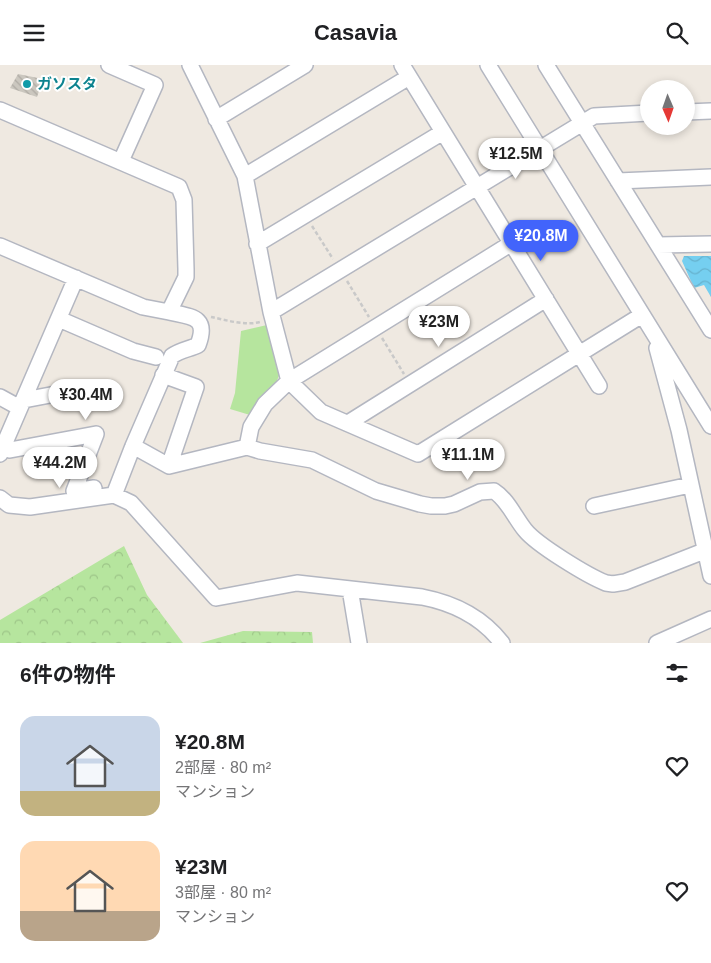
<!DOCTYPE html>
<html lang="ja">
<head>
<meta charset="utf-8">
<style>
	:root { --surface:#fff; --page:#f2f2f2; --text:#202124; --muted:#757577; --accent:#4264fb }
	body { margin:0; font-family:Helvetica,"Noto Sans JP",sans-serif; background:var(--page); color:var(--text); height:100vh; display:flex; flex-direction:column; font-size:19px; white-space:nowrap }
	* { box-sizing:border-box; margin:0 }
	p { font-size:16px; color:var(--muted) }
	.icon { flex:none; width:28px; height:28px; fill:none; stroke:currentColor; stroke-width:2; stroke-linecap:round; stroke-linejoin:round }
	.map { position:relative; height:578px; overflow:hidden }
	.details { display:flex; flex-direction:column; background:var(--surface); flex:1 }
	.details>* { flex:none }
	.needle { width:32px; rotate:178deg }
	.controls { position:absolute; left:640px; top:15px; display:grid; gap:10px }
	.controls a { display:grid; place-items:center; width:55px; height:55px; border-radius:50%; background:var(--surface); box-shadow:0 2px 8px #0003; font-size:25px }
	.price { position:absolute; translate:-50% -42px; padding:0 11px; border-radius:18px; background:#fff; color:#222; font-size:16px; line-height:32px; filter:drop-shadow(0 1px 2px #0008) }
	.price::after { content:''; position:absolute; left:50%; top:30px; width:15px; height:11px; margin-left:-8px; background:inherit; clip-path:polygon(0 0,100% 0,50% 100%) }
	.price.active { background:var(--accent); color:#fff }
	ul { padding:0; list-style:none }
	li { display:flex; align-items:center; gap:15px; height:125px; padding:0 20px }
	li span { display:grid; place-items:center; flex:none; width:140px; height:100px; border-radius:15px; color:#555 }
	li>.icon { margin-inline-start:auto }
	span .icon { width:60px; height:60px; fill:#fffc; stroke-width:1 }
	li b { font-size:21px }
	h2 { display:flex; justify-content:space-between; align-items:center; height:60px; padding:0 20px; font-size:21px }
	header { display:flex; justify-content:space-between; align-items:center; height:65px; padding:0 20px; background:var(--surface); font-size:22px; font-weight:700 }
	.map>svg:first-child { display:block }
	.forest { fill:url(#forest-crowns) }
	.park { fill:#b6e59e }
	.water { fill:url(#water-waves) }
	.building { fill:url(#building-back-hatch) }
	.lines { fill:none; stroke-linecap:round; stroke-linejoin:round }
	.minor-casing { stroke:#b4b7c1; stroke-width:18 }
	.path { stroke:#c9c9c9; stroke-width:2.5; stroke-dasharray:4 2.5; stroke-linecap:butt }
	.minor { stroke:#fff; stroke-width:15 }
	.culture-dot { fill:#0f9aa8; stroke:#fff; stroke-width:2 }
	.labels { text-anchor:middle; stroke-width:4; stroke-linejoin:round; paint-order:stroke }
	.culture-label { font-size:15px; font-weight:bold; fill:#0d838f; stroke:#fff; text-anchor:start }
</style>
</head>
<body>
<header><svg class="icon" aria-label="menu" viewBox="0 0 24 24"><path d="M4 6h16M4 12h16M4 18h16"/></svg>Casavia<svg class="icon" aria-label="search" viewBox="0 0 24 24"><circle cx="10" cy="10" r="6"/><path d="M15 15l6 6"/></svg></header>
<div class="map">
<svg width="711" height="578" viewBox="0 0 711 578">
	<defs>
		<pattern id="forest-crowns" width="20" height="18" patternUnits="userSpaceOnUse" patternTransform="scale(1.25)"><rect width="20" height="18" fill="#b6e59e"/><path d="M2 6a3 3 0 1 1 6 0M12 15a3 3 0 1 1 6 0" fill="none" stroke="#9dc588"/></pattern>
		<pattern id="water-waves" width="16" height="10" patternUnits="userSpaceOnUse" patternTransform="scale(1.25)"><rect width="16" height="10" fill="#75cff0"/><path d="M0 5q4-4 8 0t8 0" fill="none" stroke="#66b2ce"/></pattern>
		<pattern id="building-back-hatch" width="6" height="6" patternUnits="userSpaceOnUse" patternTransform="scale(1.25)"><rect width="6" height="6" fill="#cbc7bf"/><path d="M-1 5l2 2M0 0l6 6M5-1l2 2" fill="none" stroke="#afaba4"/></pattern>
	</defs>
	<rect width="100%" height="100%" fill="#efe9e1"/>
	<path class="forest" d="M124 481 147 530 183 578H0V555Z
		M243 566 312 567 313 578H200Z"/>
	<path class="park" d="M267 260 280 308 276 318 250 350 230 344 235 328 241 266Z"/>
	<path class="water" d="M684 191H711V232L704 220 694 223 682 196Z"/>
	<path class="building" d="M18 9 43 14 37 32 10 23Z"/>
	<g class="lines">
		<g class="minor-casing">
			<path id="minor" d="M109 0 155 20 121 96
				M190 0 245 111 271 247 289 316 321 347 418 389 642 250
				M402 0 599 321
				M488 0 711 361
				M546 0 711 265
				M0 45 179 122 184 135 186 204V212L169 247 143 242 0 181
				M686 47 711 46
				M216 54 305 0
				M245 111 409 12
				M618 116 711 112
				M512 178 289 316 265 339 251 362 247 382 260 386 312 395 376 426 420 439 431 441H445L454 439 480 427 494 426C508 435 515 453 525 465 537 480 588 511 606 518L613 519 625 517 704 486
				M257 179 443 67
				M658 180 711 179
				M271 247 594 51 649 48
				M59 254 133 286 156 292
				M657 283 679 365 711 511
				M163 310 196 322 169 401
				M0 332 20 343
				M24 335 66 327
				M348 358 546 234
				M133 381 169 401 247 382
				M3 383 10 385 96 369 74 426 94 423
				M0 389 76 213
				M114 430 133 381 172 291C180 285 190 284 198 280 209 251 191 252 169 247
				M0 433 9 440 30 442 114 430 131 438 216 533 297 518 422 532C453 538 482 552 502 578
				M594 441 690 420
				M350 524 359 578
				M657 578 711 554"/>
		</g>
		<path class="path" d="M312 161 333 194
			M347 216 369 252
			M211 252C226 255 245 261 260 257
			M382 273 404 309"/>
		<use href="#minor" class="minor"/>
	</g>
	<circle class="culture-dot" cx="27" cy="19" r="5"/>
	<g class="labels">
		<g class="culture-label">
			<text x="37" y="24">ガソスタ</text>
		</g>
	</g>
</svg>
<div class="controls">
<a><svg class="needle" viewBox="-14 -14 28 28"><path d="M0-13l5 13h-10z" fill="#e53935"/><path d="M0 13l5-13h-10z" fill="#757577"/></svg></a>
</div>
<b class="price" style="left:516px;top:115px">¥12.5M</b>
<b class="price active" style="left:541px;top:197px">¥20.8M</b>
<b class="price" style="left:439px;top:283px">¥23M</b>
<b class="price" style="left:86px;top:356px">¥30.4M</b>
<b class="price" style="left:468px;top:416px">¥11.1M</b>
<b class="price" style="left:60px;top:424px">¥44.2M</b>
</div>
<section class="details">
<h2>6件の物件<svg class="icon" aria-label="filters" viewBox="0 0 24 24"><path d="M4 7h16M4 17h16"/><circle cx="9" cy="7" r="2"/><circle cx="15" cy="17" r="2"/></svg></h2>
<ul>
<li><span style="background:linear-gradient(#c9d6e8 75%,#c2b280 0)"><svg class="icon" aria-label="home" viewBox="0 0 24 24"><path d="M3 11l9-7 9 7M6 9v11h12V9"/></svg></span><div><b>¥20.8M</b><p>2部屋 · 80 m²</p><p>マンション</p></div><svg class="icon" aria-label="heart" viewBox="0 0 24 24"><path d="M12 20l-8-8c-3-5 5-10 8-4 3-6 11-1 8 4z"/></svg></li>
<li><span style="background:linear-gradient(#ffd9b3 70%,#b9a48a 0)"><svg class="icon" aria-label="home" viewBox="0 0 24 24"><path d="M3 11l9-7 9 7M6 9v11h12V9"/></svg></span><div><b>¥23M</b><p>3部屋 · 80 m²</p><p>マンション</p></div><svg class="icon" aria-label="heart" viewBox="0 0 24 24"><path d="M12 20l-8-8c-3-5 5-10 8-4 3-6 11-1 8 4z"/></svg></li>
</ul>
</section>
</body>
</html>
